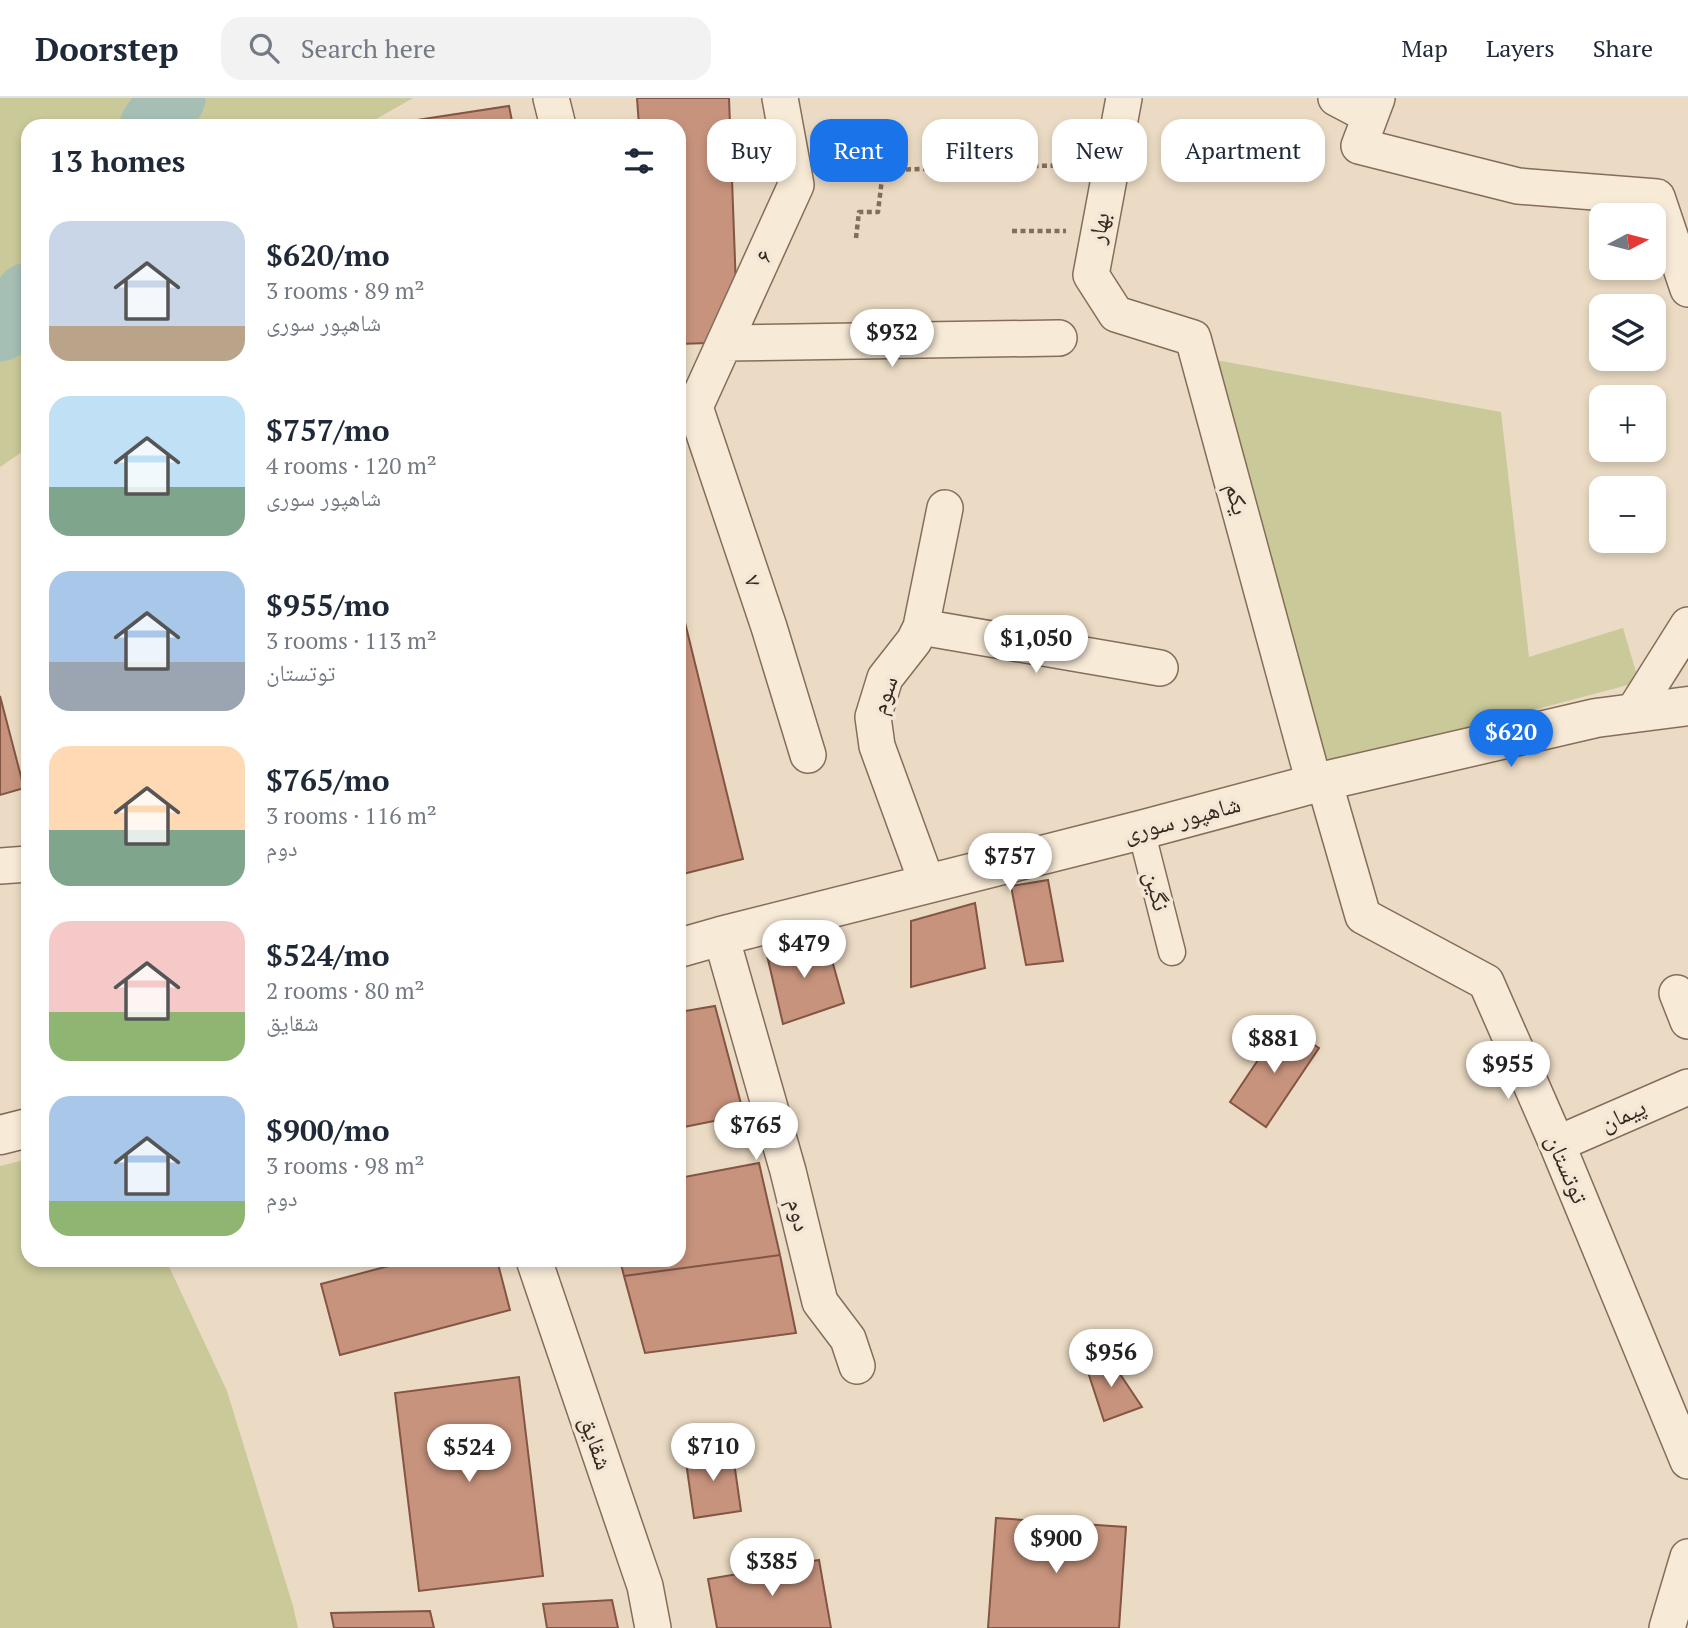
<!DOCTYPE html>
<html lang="en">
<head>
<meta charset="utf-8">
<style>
	:root { --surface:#fff; --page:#f2f2f3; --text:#1f2937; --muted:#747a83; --line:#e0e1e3; --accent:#1a73e8 }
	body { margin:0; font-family:"PT Serif","Noto Naskh Arabic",serif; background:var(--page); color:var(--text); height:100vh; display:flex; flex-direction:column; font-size:26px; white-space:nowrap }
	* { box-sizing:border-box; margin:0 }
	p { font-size:23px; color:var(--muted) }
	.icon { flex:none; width:38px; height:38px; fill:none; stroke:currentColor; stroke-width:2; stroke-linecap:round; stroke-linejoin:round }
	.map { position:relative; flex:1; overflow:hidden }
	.drawer { position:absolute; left:21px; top:21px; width:665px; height:1148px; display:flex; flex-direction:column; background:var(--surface); border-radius:21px; box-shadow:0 4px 10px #0003 }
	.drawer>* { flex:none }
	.guide { position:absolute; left:707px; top:21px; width:665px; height:63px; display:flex; gap:14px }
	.needle { width:46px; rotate:83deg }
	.controls { position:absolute; left:1589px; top:105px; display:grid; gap:14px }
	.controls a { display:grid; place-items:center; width:77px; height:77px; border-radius:14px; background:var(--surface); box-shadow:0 4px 10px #0003; font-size:35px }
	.price { position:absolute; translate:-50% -60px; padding:0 16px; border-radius:24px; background:#fff; color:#222; font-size:23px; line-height:46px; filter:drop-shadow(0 2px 4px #0008) }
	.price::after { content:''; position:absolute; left:50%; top:42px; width:21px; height:16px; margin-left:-10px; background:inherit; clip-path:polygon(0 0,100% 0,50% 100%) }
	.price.current { background:var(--accent); color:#fff }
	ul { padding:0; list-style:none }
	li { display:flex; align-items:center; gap:21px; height:175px; padding:0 28px }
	li span { display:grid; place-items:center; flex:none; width:196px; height:140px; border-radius:21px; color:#555 }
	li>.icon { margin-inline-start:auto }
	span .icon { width:84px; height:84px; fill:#fffc; stroke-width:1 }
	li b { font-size:30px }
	h2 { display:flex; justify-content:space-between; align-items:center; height:84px; padding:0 28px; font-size:30px }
	.tag { padding:0 24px; border-radius:21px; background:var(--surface); box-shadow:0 4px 10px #0003; font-size:24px; line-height:63px }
	.tag.current { background:var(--accent); color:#fff }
	header { display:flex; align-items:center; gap:42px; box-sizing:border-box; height:98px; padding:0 35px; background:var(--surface); border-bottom:2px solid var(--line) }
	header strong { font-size:33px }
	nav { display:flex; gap:38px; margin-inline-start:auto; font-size:24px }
	.search { width:490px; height:63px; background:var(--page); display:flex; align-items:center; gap:18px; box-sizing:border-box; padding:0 24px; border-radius:21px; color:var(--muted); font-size:26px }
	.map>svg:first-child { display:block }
	.green { fill:#c9c999 }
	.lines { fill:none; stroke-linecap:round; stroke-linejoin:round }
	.river { stroke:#a6bfb5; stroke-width:65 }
	.building { fill:#c7937d; stroke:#835543; stroke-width:2 }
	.pedestrian-casing { stroke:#856d5c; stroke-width:29 }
	.minor-casing { stroke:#856d5c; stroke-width:38 }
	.tertiary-casing { stroke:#856d5c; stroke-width:41 }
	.path { stroke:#856d5c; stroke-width:4.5; stroke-dasharray:5 3.5; stroke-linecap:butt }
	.pedestrian { stroke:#f7ead7; stroke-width:26 }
	.minor { stroke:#f7ead7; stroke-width:35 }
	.tertiary { stroke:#f7ead7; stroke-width:38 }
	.labels { text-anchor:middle; stroke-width:7; stroke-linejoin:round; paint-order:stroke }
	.street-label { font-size:24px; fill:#36271f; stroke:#f3e6d4 }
</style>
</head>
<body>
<header>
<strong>Doorstep</strong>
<div class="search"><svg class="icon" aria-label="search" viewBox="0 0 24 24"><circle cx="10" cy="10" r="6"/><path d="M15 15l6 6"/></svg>Search here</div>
<nav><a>Map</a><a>Layers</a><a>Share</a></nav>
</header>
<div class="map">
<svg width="1688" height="1530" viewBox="0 0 1688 1530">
	<rect width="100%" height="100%" fill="#ebdbc4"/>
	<path class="green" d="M0 0H413L364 28H28V350L0 369Z
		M1210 261 1501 314 1529 559 1623 530 1639 584 1322 668Z
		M28 1061V1162H166L227 1293 293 1508 298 1530H0V1068Z"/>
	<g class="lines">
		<path class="river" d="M152 28 173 0
			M0 231 28 197"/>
	</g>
	<path class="building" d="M637 0H729L738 244 679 246V28H639Z
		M509 8 513 28H411L410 23Z
		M679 500 743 761 679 777Z
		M0 598 24 690 0 697Z
		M1048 782 1063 863 1026 867 1011 788Z
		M975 805 985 870 911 889V823Z
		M826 841 844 905 783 926 766 853Z
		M715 908 744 1017 679 1030V914Z
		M1282 926 1319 950 1266 1029 1230 1004Z
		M759 1065 780 1157 624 1178 620 1162H679V1080Z
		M780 1157 796 1235 645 1255 624 1178Z
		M411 1162H497L510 1212 340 1257 321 1186Z
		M1108 1258 1142 1309 1104 1323 1085 1265Z
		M519 1279 543 1478 419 1493 395 1295Z
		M732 1350 741 1413 694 1420 685 1357Z
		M996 1420 1126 1429 1119 1530H988Z
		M819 1462 831 1530H717L708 1481Z
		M612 1502 618 1530H547L543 1506Z
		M430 1513 434 1530H334L331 1515Z"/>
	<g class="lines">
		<g class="pedestrian-casing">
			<path id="pedestrian" d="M1141 732 1172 854"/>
		</g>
		<g class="minor-casing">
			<path id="minor" d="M551 0 558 28
				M1124 0 1091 177 1116 216 1193 240 1314 685
				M1336 0 1370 18
				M1377 0 1359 48 1518 88 1657 99 1688 191
				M724 245 1059 240
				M695 309 769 529 808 657
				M695 309 796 87 780 0
				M921 529 1160 570
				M1632 616 1688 527
				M1324 683 1363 818 1486 884 1557 1046 1688 1363
				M0 768 28 766
				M927 785 877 648 873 619 885 580 914 543 921 529 945 410
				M721 838 788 1073 820 1204 848 1241 857 1268
				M1677 895 1688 923
				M1557 1046 1688 989
				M534 1162 645 1488 653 1530
				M1667 1530 1688 1459"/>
		</g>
		<g class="tertiary-casing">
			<path id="tertiary" d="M679 850 721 838 1141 732 1324 683 1596 620 1688 608
				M0 1037 28 1030"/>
		</g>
		<path class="path" d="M1012 133H1066
			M856 140 859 114H878L883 72 1075 67"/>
		<use href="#pedestrian" class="pedestrian"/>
		<use href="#minor" class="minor"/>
		<use href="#tertiary" class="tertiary"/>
	</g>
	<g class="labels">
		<g class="street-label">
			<text transform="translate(1099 130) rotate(-80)" y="8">بهار</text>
			<text transform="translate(764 158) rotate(-65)" y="8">۶</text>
			<text transform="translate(1237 401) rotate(75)" y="8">یکم</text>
			<text transform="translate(753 483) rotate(71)" y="8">۷</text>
			<text transform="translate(884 597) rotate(-70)" y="8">سوم</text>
			<text transform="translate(1182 721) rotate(-15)" y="8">شاهپور سوری</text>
			<text transform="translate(1157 793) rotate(76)" y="8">نگین</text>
			<text transform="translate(1623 1017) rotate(-24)" y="8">پیمان</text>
			<text transform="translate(1567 1071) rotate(67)" y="8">توتستان</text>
			<text transform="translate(799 1117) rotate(76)" y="8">دوم</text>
			<text transform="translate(596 1345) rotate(71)" y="8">شقایق</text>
		</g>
	</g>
</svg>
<div class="controls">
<a><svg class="needle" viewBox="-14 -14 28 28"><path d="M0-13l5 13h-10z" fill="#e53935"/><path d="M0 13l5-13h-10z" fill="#747a83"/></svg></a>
<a><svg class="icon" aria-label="layers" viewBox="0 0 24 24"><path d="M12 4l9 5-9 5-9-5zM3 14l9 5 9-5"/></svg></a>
<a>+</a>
<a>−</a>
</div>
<b class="price" style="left:892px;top:271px">$932</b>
<b class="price" style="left:1036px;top:577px">$1,050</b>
<b class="price current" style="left:1511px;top:671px">$620</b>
<b class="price" style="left:1010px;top:795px">$757</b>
<b class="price" style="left:804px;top:882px">$479</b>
<b class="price" style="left:1274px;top:977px">$881</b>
<b class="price" style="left:1508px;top:1003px">$955</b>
<b class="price" style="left:756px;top:1064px">$765</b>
<b class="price" style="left:1111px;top:1291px">$956</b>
<b class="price" style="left:713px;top:1385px">$710</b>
<b class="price" style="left:469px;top:1386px">$524</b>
<b class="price" style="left:1056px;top:1477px">$900</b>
<b class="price" style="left:772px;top:1500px">$385</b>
<div class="guide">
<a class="tag">Buy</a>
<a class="tag current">Rent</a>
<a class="tag">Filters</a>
<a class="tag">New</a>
<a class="tag">Apartment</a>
</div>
<section class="drawer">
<h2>13 homes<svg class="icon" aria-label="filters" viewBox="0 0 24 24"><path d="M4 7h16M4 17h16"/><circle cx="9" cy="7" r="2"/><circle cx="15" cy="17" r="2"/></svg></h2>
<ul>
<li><span style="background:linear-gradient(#c9d6e8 75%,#b9a48a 0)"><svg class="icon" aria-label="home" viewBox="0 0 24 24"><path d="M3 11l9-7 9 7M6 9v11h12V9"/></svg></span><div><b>$620/mo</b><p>3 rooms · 89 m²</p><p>شاهپور سوری</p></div></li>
<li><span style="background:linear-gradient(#bfe0f5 65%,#7fa58c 0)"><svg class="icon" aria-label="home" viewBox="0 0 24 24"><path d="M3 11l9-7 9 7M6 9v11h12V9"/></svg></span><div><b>$757/mo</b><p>4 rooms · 120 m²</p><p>شاهپور سوری</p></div></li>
<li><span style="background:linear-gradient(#a9c7e8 65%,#9aa5b1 0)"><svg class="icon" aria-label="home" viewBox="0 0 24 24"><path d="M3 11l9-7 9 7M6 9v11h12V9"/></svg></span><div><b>$955/mo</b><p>3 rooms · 113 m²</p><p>توتستان</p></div></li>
<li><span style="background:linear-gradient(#ffd9b3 60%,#7fa58c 0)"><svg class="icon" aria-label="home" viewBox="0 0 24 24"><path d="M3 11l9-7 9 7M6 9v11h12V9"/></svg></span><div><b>$765/mo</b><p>3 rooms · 116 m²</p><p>دوم</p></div></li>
<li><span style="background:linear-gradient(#f6c9c9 65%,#8fb573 0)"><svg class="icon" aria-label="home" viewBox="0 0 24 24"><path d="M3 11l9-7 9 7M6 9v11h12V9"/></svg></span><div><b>$524/mo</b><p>2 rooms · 80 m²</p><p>شقایق</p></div></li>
<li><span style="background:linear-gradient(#a9c7e8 75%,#8fb573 0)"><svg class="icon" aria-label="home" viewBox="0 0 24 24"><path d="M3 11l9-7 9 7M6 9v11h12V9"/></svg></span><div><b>$900/mo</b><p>3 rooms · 98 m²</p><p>دوم</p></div></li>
</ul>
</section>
</div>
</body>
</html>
